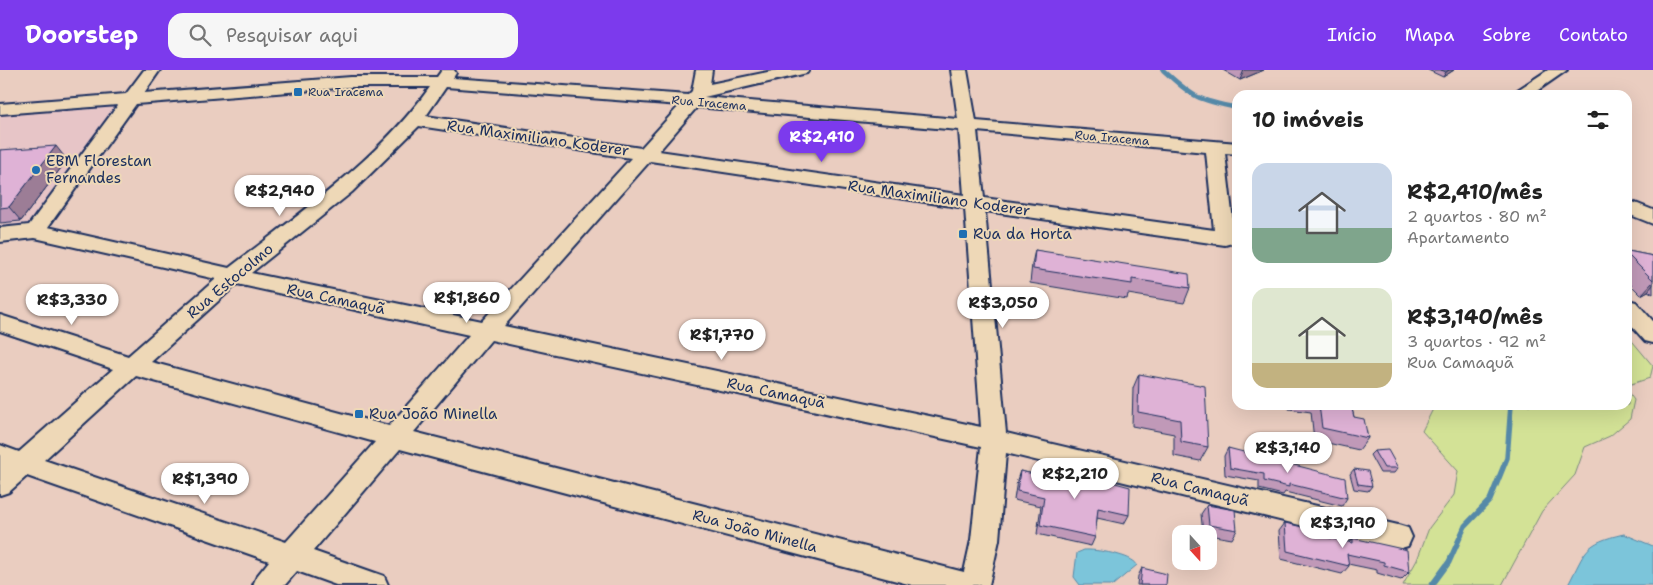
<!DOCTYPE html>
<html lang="pt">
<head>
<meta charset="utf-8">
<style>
	:root { --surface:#fff; --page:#f6f6f6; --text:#222; --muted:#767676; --accent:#7c3aed }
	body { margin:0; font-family:"Shantell Sans",sans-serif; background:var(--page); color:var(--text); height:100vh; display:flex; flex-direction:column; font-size:19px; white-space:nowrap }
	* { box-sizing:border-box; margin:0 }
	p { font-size:16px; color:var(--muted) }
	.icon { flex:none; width:28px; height:28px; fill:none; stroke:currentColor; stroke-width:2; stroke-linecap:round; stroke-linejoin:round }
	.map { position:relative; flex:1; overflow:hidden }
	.panel { position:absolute; left:1232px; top:20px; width:400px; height:320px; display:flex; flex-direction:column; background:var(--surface); border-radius:15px; box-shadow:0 5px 20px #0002 }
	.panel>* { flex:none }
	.needle { width:32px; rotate:159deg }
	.controls { position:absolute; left:1172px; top:455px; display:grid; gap:10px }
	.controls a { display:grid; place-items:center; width:45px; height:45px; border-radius:10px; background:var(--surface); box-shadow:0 5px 20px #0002; font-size:25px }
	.price { position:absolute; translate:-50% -42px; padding:0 11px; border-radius:18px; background:#fff; color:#222; font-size:16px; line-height:32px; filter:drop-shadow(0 1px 2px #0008) }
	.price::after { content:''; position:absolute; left:50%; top:30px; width:15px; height:11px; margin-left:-8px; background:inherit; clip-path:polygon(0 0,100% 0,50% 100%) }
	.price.current { background:var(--accent); color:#fff }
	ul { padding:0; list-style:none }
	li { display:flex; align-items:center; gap:15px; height:125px; padding:0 20px }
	li span { display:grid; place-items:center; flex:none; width:140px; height:100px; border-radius:15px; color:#555 }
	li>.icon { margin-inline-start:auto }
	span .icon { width:60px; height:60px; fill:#fffc; stroke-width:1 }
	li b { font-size:21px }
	h2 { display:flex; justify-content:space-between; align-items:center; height:60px; padding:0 20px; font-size:21px }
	header { display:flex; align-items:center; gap:30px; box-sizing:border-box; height:70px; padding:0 25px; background:var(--accent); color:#fff }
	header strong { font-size:24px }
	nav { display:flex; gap:28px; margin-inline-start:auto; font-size:18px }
	.search { width:350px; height:45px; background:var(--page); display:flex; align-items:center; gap:12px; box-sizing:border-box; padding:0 18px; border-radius:15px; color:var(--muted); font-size:19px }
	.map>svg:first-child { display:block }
	.built { fill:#e7c5c7 }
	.green { fill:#d3e296; stroke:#77887a }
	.water { fill:#7bc5da; stroke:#5589a8 }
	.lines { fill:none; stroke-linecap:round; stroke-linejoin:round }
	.stream-far1 { stroke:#5589a8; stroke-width:4.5 }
	.stream { stroke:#5589a8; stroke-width:5.5 }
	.minor-casing { stroke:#1b2f5e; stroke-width:4 }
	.minor { fill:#eed8b7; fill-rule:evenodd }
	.wall { fill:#c099b8; stroke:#1b2f5e }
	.shaded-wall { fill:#9c7d96; stroke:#1b2f5e }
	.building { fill:#dfb2d6; stroke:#1b2f5e }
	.poi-dot { fill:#1f6fb2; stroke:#eed8b7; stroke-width:2 }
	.labels { text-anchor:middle; stroke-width:4; stroke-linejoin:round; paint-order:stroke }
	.far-poi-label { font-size:12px; fill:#1b2f5e; stroke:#eed8b7; text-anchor:start }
	.far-street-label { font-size:12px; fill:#1b2f5e; stroke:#eed8b7 }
	.street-label { font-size:15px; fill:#1b2f5e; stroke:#eed8b7 }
	.poi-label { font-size:15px; fill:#1b2f5e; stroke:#eed8b7; text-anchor:start }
</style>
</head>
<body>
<header>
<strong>Doorstep</strong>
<div class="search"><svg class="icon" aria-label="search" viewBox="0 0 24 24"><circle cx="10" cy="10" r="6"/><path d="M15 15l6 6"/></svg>Pesquisar aqui</div>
<nav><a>Início</a><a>Mapa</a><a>Sobre</a><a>Contato</a></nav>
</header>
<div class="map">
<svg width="1653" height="515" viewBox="0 0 1653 515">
	<rect width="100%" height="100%" fill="#eacdc0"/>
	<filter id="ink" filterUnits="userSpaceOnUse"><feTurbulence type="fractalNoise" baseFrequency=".02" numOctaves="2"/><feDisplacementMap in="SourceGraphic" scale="10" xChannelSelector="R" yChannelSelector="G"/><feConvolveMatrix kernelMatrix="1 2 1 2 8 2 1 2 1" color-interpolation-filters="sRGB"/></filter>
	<g filter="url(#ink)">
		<path class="built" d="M121 33 30 157 0 160V42Z"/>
		<path class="green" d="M1628 266 1653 296 1650 308 1628 315Z
			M1628 322 1634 330 1630 349 1610 366 1585 377 1575 405 1542 441 1502 515H1403L1417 490 1429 458 1454 425 1458 401 1422 361 1435 335H1628Z"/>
		<path class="water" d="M1624 464 1653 476V515H1568C1586 481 1583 473 1624 464Z
			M1084 480C1094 479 1133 485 1137 495L1113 515H1080L1074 507 1077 483Z"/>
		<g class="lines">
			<path class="stream-far1" d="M1163 0C1194 28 1197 30 1238 38"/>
			<path class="stream" d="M1432 515 1449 492 1465 456 1490 430 1507 388 1511 335"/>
			<g class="minor-casing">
				<path id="minor" d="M144 0H160L144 23 351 7H437L442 0H454L456 3 453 8 688 25 692 21 696 0H712L710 14 777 0H809L807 3 704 27 958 49 951 0H967L976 51 1238 73V84L1225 83 1235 168 1232 173 1225 175 985 141 1006 363 1398 455 1408 458 1412 467 1408 476 1398 479 1006 383 999 470 989 515H912L400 379 313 481 384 506 388 515H336L297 501 285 515H253L257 506 269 491 27 406 9 422 0 425V375L19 382 113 299 0 261V245L128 286 216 209 35 168 0 172V158L29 155 118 35 0 44V34L126 24ZM351 17H430C377 91 300 143 229 198L48 157 136 34ZM446 17 680 35 641 78 426 46ZM697 37 959 60 964 125 659 81ZM419 56 631 88 482 251 251 203 352 122ZM977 61 1206 82 1214 160 984 128ZM650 91 965 138 981 357 504 256ZM237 214 469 265 389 356 151 292ZM491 270 981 377 971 470 964 502 414 362ZM136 306 375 372 286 472 44 390Z
					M1548 0H1567L1531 25H1510Z
					M1628 130 1653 140V154L1628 144Z
					M1628 230 1636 232 1653 251V273L1645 271 1628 252Z"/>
			</g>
			<use href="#minor" class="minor"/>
		</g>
		<path class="wall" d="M1223 0H1264L1240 10Z
			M1428 0H1454L1443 7Z
			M0 80 67 90 21 151 0 153Z
			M1035 180 1190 218 1184 233 1128 224 1127 229 1030 213 1032 194Z
			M1628 181 1653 186V224L1648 221 1641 225 1628 212Z
			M1139 304 1208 377 1200 391 1174 386V364L1132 356 1133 318Z
			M1288 335H1351L1354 347 1368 368 1359 380 1314 370 1311 342 1289 339Z
			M1228 378 1347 428 1342 436 1285 422 1283 425 1259 419V411L1225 405 1224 386Z
			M1374 381 1398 398 1394 403H1380L1370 385Z
			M1354 399 1372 416 1368 421 1354 419 1350 404Z
			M1020 401 1066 411 1070 401 1129 445 1124 454 1097 448 1095 467 1091 476 1037 464 1041 436 1014 430 1017 410Z
			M1207 435 1237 460 1232 469 1209 465V464H1203L1201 444Z
			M1285 453 1307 463 1350 472 1353 468 1409 502 1401 510 1377 503V500L1348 494 1349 496 1342 504 1281 489 1279 461Z
			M1142 498 1166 515H1137L1138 506Z"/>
		<path class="shaded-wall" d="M1244 0H1264L1240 10Z
			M1449 0H1454L1443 7 1446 2Z
			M56 76 67 90 21 151 9 137Z
			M1653 212V215L1648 221 1641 225Z"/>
		<path class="building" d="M1441 0H1449L1446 2Z
			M56 76 9 137 0 138V80Z
			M1035 180 1189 204 1190 218 1132 209V214L1033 199Z
			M1628 181 1653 186V210L1628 185Z
			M1139 304 1205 316 1208 377 1181 372 1180 350 1138 342Z
			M1319 335H1351L1354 347 1364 349 1368 368 1322 358Z
			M1228 378 1345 408 1347 428 1289 414V417L1264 411V404L1230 398Z
			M1388 380 1398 398H1384L1374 381Z
			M1354 399 1368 401 1372 416 1358 414Z
			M1020 401 1069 412 1070 401 1130 417 1129 445 1098 438 1095 467 1040 455 1044 427 1017 421Z
			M1207 435 1235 440 1237 460 1209 455Z
			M1285 453 1307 458V463L1353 473V468L1407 480 1409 502 1384 495V492L1347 484 1349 496 1287 481Z
			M1142 498 1167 504 1166 515H1140Z"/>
	</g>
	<g class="poi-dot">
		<rect x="293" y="17" width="10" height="10" rx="2.5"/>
		<circle cx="36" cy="100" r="5"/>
		<rect x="958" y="159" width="10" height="10" rx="2.5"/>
		<rect x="354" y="339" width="10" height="10" rx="2.5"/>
	</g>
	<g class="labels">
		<g class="far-poi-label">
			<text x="308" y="26">Rua Iracema</text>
		</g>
		<g class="far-street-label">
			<text transform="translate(709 33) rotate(5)" y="4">Rua Iracema</text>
			<text transform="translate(1112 68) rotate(5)" y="4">Rua Iracema</text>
		</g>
		<g class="street-label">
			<text transform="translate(538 68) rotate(8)" y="5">Rua Maximiliano Koderer</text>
			<text transform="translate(939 128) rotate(8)" y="5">Rua Maximiliano Koderer</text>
			<text transform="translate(230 211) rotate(-40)" y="5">Rua Estocolmo</text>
			<text transform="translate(336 229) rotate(12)" y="5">Rua Camaquã</text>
			<text transform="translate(776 323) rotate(12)" y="5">Rua Camaquã</text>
			<text transform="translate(1200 419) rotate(14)" y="5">Rua Camaquã</text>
			<text transform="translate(755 461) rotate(15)" y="5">Rua João Minella</text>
		</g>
		<g class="poi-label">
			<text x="46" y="96">EBM Florestan<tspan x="46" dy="17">Fernandes</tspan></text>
			<text x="973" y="169">Rua da Horta</text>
			<text x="369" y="349">Rua João Minella</text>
		</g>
	</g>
</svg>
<div class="controls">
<a><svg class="needle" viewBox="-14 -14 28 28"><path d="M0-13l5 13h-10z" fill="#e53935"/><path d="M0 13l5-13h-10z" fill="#767676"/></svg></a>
</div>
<b class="price current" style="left:822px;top:93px">R$2,410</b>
<b class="price" style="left:280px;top:147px">R$2,940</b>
<b class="price" style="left:467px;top:254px">R$1,860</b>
<b class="price" style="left:72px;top:256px">R$3,330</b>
<b class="price" style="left:1003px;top:259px">R$3,050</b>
<b class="price" style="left:722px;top:291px">R$1,770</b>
<b class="price" style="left:1288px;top:404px">R$3,140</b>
<b class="price" style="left:1075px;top:430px">R$2,210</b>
<b class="price" style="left:205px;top:435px">R$1,390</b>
<b class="price" style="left:1343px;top:479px">R$3,190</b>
<section class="panel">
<h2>10 imóveis<svg class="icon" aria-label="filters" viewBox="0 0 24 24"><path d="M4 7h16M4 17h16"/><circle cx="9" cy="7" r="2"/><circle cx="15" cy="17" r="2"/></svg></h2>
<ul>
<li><span style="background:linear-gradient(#c9d6e8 65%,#7fa58c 0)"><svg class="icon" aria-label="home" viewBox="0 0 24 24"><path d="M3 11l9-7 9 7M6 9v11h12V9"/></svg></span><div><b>R$2,410/mês</b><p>2 quartos · 80 m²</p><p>Apartamento</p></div></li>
<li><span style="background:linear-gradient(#dfe7d0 75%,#c2b280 0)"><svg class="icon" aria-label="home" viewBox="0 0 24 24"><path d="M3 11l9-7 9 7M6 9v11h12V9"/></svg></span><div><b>R$3,140/mês</b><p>3 quartos · 92 m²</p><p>Rua Camaquã</p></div></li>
</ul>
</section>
</div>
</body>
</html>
